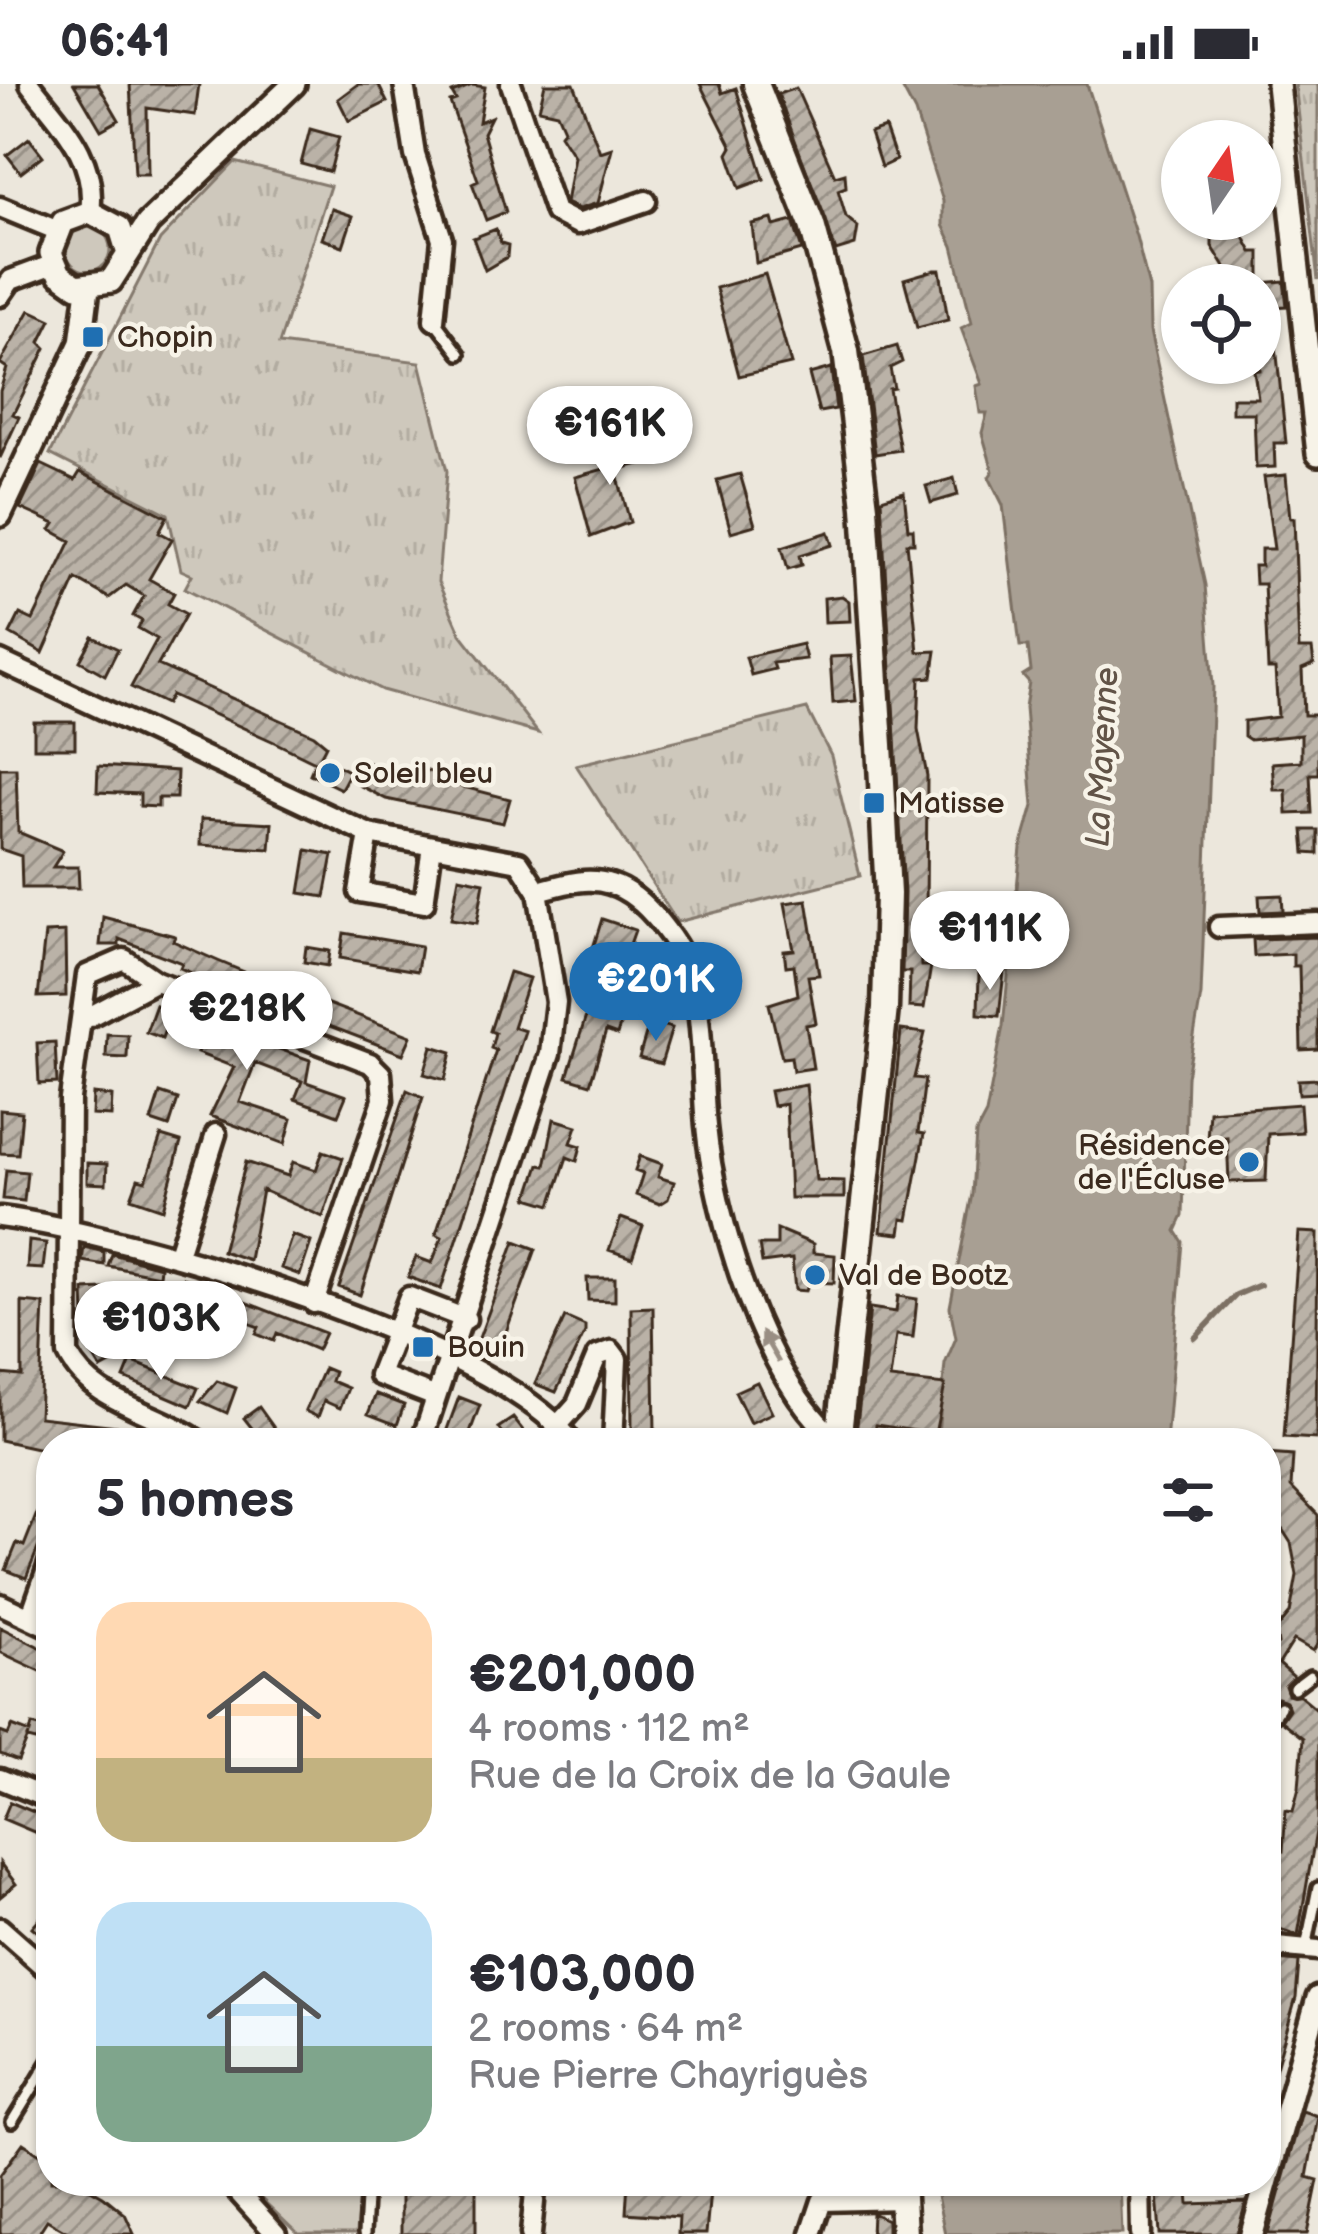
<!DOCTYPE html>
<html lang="en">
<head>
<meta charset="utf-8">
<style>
	:root { --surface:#fff; --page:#f2f2f3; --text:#2b2b33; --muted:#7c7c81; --accent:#1f6fb2 }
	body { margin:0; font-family:"Balsamiq Sans",sans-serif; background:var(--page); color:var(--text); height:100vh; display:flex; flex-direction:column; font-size:45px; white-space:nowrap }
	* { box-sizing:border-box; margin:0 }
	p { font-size:39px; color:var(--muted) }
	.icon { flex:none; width:66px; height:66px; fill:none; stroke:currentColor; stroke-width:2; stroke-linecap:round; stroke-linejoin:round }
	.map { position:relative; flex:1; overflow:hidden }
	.drawer { position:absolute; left:36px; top:1344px; width:1245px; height:768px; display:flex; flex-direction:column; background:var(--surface); border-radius:48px; box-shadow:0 3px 9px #0004 }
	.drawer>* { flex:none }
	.needle { width:78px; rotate:13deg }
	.tools { position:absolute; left:1161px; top:36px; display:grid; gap:24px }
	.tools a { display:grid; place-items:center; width:120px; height:120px; border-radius:50%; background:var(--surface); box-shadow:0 3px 9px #0004; font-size:60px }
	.price { position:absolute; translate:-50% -102px; padding:0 27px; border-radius:42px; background:#fff; color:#222; font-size:39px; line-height:78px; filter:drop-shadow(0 3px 6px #0008) }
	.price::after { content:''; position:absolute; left:50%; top:72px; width:36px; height:27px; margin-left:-18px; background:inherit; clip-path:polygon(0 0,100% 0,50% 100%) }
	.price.current { background:var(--accent); color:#fff }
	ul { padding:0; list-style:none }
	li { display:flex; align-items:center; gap:36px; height:300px; padding:0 60px }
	li span { display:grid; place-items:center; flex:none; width:336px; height:240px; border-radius:36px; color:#555 }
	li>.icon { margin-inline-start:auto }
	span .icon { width:144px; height:144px; fill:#fffc; stroke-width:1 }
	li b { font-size:51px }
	h2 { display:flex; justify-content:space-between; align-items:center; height:144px; padding:0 60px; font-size:51px }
	.status { display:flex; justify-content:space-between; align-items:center; height:84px; padding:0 60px; background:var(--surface); direction:ltr }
	.status svg { height:33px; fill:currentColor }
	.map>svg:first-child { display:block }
	.grass { fill:url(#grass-tufts); stroke:#84796d; stroke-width:3 }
	.park { fill:#cec8bc; stroke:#84796d; stroke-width:3 }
	.water { fill:#a89f93; stroke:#7c7064; stroke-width:3 }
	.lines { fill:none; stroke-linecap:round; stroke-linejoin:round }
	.stream { stroke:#7c7064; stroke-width:6 }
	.building { fill:url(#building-hatch); stroke:#3b2a1e; stroke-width:3 }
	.service-casing { stroke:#3b2a1e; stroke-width:18 }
	.minor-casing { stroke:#3b2a1e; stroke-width:27 }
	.tertiary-casing { stroke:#3b2a1e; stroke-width:30 }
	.secondary-casing { stroke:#3b2a1e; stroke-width:33 }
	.service { stroke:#f7f3e8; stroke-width:9 }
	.minor { stroke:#f7f3e8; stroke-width:18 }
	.tertiary { stroke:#f7f3e8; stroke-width:21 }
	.secondary { stroke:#f7f3e8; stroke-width:24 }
	.oneway { fill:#998e83 }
	.poi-dot { fill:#1f6fb2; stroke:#f7f3e8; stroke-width:4.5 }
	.labels { text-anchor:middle; stroke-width:9; stroke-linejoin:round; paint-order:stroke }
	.poi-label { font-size:30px; fill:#3b2a1e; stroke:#f7f3e8; text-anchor:start }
	.water-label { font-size:33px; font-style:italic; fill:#615347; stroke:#f7f3e8 }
</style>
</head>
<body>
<div class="status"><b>06:41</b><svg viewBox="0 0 49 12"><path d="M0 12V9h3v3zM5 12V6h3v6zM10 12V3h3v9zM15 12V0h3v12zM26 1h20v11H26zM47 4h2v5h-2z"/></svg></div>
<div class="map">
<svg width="1318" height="2150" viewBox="0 0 1318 2150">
	<defs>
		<pattern id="grass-tufts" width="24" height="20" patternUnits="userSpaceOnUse" patternTransform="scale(3)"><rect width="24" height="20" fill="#cec8bc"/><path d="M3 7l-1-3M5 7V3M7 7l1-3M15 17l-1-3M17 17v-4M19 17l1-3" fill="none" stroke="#b2aca1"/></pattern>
		<pattern id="building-hatch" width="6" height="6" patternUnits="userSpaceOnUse" patternTransform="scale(3)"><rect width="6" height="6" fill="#bab2a7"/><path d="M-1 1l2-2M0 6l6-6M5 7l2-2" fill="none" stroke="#989187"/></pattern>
	</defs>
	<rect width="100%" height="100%" fill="#ece7dc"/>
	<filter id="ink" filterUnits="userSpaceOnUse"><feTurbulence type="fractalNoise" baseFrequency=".00833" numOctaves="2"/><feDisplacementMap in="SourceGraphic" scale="24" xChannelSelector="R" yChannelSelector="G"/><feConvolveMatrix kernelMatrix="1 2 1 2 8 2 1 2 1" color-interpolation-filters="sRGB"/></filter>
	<g filter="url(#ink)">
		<path class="grass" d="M1295 0H1318V196Z
			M235 78 330 102 279 260 420 278 447 387 438 498 461 550 538 649 382 606 185 504 192 491 181 486 168 430 50 370 160 156Z
			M66 165a22 22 0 1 1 44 0a22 22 0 1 1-44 0Z
			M807 625 831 672 860 792 677 838 576 681Z"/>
		<path class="park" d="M243 2097H360L356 2150H298Z"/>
		<path class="water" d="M900 0H1087L1136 152 1149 204 1150 247 1205 501 1213 602 1201 911 1187 993 1183 1132 1176 1147 1183 1158 1166 1359H937L945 1280 956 1254 950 1223 972 1110 976 1049 986 1030 1003 942 1021 764 1033 722 1025 624 1029 599 1023 592 1031 587 1028 562H1020L1003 421 989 393 993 387 982 349 987 329H980L976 302 982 300 961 244 972 239 953 162 943 141V117L915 28Z
			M934 2097H1120L1122 2150H945Z"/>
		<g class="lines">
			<path class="stream" d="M1195 1254 1236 1211 1260 1201"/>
		</g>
		<path class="building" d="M74 0H98L119 36 101 46Z
			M130 0H199L195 31 147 24 148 90H135Z
			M358 0H378L387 18 349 37 338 15Z
			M545 0H574L600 68 612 64 598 119 579 125 566 119 574 72 560 50 564 45 557 29 539 25Z
			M700 0H719L722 9 736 4 764 95 740 104 728 70 732 63Z
			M472 1 485 3 479 38 491 33 483 49 506 128 486 136 472 99 478 96 450 18 456 16 452 9Z
			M796 4 835 92 845 89 846 103 838 106 846 133 858 143 855 161 836 167 778 10Z
			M885 44 896 76 881 83 870 49Z
			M310 45 339 53 330 88 301 80Z
			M29 54 43 72 21 89 7 71Z
			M332 125 353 132 343 162 322 155Z
			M772 135 774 142 793 137 802 166 756 179 752 140Z
			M1237 140 1252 168H1260V198L1240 199V189L1231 193 1212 162V154Z
			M496 145 501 159 508 161 507 173 485 186 473 154Z
			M935 186H940L948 236 917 244 904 195Z
			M765 190 791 280 739 292 716 204Z
			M1284 197 1287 222 1272 223 1286 359H1274L1275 383 1256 384 1254 329H1232V314H1258L1254 287 1260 286V199Z
			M30 226 51 236 40 258 46 264 13 330 19 333 0 374V307L7 284 0 279Z
			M897 262 902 278 890 284 894 304 889 305 900 366 875 370 863 272Z
			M831 284 836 325 819 328 809 290Z
			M649 357 655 376 616 386 630 438 591 453 575 393 604 385 600 370Z
			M41 380 75 396 80 388 167 433 159 448 172 455 149 495 174 509 168 520 186 530 158 581 314 651 326 661 320 673 350 688 341 705 310 690 315 678 272 657 171 611 166 620 131 603 157 555 138 544 142 537 133 532 144 512 126 501 109 514 76 495 43 569 10 550 20 530 33 536 71 457 51 446 55 440 20 424Z
			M740 390 755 441 731 448 717 396Z
			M1286 391 1290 434H1294L1299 565H1312L1314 580 1302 585 1304 631H1317L1318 641V690H1310L1312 729 1287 730 1286 706H1274L1272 679 1301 677V651L1250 656 1244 652V637L1278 633 1275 585H1268L1264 500H1255L1254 482H1261V465H1274L1264 393Z
			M954 394 958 411 931 419 926 402Z
			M904 408 908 445H913L914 459H907L918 568 936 567 932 593 920 594 918 645 927 692 926 835H937V850L920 851 921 882H931L924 924 909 923 910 888H902L904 809 881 415Z
			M829 448 833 461 800 471 802 481 788 485 782 463Z
			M842 512 849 517 850 537 825 538 824 514Z
			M93 553 118 565 105 591 80 577Z
			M802 560 806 575 773 579 775 585 751 591 746 573Z
			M851 572 856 617 833 619 830 573Z
			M34 638H75V664H34Z
			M369 679 410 699 411 693 422 695 424 686 446 692 444 698 510 715 503 739 386 715 359 701Z
			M98 682 177 687 176 714H158V723L140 722V710L97 708Z
			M0 684H16L18 748 63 767 53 783H78L79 804H22L21 772 0 765Z
			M201 735 272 739 270 765 200 761Z
			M1303 746H1318V770L1305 769Z
			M307 766 333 771 325 813 300 809Z
			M459 793 484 798 477 839 451 835Z
			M1282 811 1283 827 1260 828 1259 812Z
			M807 816 819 891 808 892 816 939 806 941 813 984 793 987 791 973 782 974 769 920 798 911 794 881 786 882 784 867 794 866 785 819Z
			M103 833 175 852 173 857 218 877 268 898 270 891 286 898 284 903 411 952 403 970 203 894 180 884 182 879 119 855V861H100Z
			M602 835 635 846 608 923 624 929 617 951 606 947 590 1000 567 993 597 897 584 893Z
			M65 848 66 912 38 913 45 849Z
			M344 849 421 862 417 887 340 874Z
			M1318 853V965L1301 966 1299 882H1293V870L1254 872 1253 855Z
			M306 863 330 867 328 882 304 878Z
			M509 888 529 894 513 943 525 947 441 1205 408 1193 416 1173 432 1179 442 1153 436 1150 496 966 491 964 495 949 490 947Z
			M979 888H1004L999 932 978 930Z
			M156 921 310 976 306 998 346 1012 338 1031 295 1015 302 997 255 979 240 1018 292 1035 285 1060 210 1032 234 983 197 969 202 957 166 943 162 954 146 948Z
			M658 940 672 944 661 980 639 974 648 943 656 945Z
			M901 946 925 949 914 994 925 995 918 1049 924 1050 908 1136 902 1135 900 1150 881 1148Z
			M107 950 128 951 127 974 106 973Z
			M55 958 57 999 39 1000 37 959Z
			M432 962 452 968 445 996 424 990Z
			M1318 995V1009L1299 1010 1298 996Z
			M806 1001 816 1096 844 1097V1114H790L786 1020 773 1022 770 1007Z
			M407 1006 423 1013 360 1211 339 1203Z
			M160 1009 178 1015 169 1043 151 1037Z
			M93 1010 112 1012 111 1032 92 1031Z
			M1300 1020 1302 1048 1268 1050 1266 1097 1229 1098 1227 1053 1207 1055 1209 1027Z
			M0 1026 22 1028 18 1070 0 1069Z
			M554 1035 577 1042 571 1059 581 1062 577 1077 567 1073 551 1121 528 1114 539 1081 545 1082Z
			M161 1052 181 1058 163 1125 131 1114 138 1095 146 1097Z
			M323 1067 343 1074 323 1133 262 1106 249 1176 222 1167 246 1078 288 1092 293 1078 316 1086Z
			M640 1072 662 1080 658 1093 674 1098 668 1115 660 1120 636 1111 643 1089 635 1086Z
			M87 1079 107 1080 106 1100 87 1099Z
			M6 1086 27 1088 24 1117 3 1115Z
			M621 1134 643 1142 632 1174 609 1166Z
			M777 1145 813 1160V1169L835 1171 834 1199 809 1198 806 1207 795 1206 792 1175 762 1179 759 1161H777Z
			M1299 1148 1318 1149 1316 1355 1284 1353Z
			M292 1151 311 1158 300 1191 281 1184Z
			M29 1157 46 1159 43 1185 27 1184Z
			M515 1157 536 1165 498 1270 476 1262Z
			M84 1163 104 1168V1181L82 1177Z
			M112 1170 160 1183 159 1192 108 1182Z
			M183 1194 325 1249 317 1266 277 1249 274 1257 256 1250 259 1243 188 1216 184 1228 122 1206 182 1203Z
			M587 1194H615V1217L588 1216Z
			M103 1205 104 1233 85 1234 84 1206Z
			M898 1212 917 1215 913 1253 896 1251 890 1295 945 1301 935 1350 876 1341 874 1359H855L870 1224 896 1228Z
			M22 1218 44 1220 39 1333 117 1342 159 1359 53 1353 50 1367 0 1356V1290L22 1292Z
			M653 1223 655 1348 632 1349 631 1224Z
			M565 1233 585 1242V1248L556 1308 535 1300Z
			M104 1250 118 1276 101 1285 86 1260Z
			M131 1277 198 1304 190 1322 124 1294Z
			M324 1284 334 1288 331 1297 348 1304 340 1324 324 1317 318 1333 305 1327Z
			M217 1297 236 1304 227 1329 200 1317Z
			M757 1298 772 1329 750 1339 735 1308Z
			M376 1310 404 1321 397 1341 368 1330Z
			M459 1313 480 1321 466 1359H442Z
			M259 1323 276 1347 262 1357 244 1334Z
			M513 1334 533 1359H509L498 1344Z
			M1266 1370 1293 1372 1291 1403 1318 1431V1559L1313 1567 1294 1556 1279 1580 1294 1593 1285 1602 1288 1610 1300 1611 1318 1626V1736L1298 1851 1270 1842 1273 1820 1267 1819 1277 1766 1283 1767 1286 1726 1293 1727 1299 1704 1303 1654 1281 1637 1289 1625 1286 1617 1278 1614 1266 1624V1569L1278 1560 1276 1546 1290 1529 1297 1491 1291 1459 1266 1420Z
			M51 1394V1444L47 1442 26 1494 6 1486 17 1459 24 1462Z
			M0 1543 51 1569V1592L0 1568Z
			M32 1641 51 1646V1661L28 1655 29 1651 18 1677 0 1670V1648L8 1651 12 1642 30 1649Z
			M10 1718 48 1734 41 1751 3 1735Z
			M0 1779 16 1800 0 1813Z
			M51 1821V1859L32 1843Z
			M1276 1876 1299 1878 1296 1914 1270 2004 1266 1934 1278 1908Z
			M1302 2027 1318 2032 1307 2093 1318 2096 1307 2150H1268Z
			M23 2059 51 2077V2097H76L103 2112 125 2130 134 2150H71L47 2136 38 2150H0V2091Z
			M407 2097H476V2150H401V2110L405 2111Z
			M628 2097H711L706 2150H678L679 2133 626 2129Z
			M1156 2097H1187L1189 2120 1246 2118 1237 2150H1160Z
			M872 2129 887 2136V2150H871Z"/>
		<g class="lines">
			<g class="service-casing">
				<path id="service" d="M434 236 460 270
					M1294 1604 1310 1592
					M1266 1642 1280 1623
					M1306 1864 1318 1804
					M12 2038 51 1974
					M364 2150 367 2097"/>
			</g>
			<g class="minor-casing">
				<path id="minor" d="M30 0C60 39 98 74 90 128
					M404 0 415 71 442 155 434 236
					M511 0 555 128 578 140 646 117
					M0 123 56 146
					M0 212 11 196 54 180
					M0 577 369 750 519 778 538 807 556 918 550 970 421 1359
					M369 750 359 808 424 819 432 762
					M538 807C561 801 586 792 610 800 645 810 682 862 692 895 703 932 702 1001 706 1042 715 1135 763 1297 838 1357
					M1219 843 1318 839
					M156 897 370 979 381 990 383 1016 314 1219
					M85 935 156 897 124 875 87 891 70 1015 68 1270C92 1320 159 1327 201 1359
					M0 1133C124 1148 503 1259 572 1359
					M178 1170 216 1050
					M436 1313 379 1291 409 1213 466 1235
					M559 1340 577 1320 597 1272 611 1267 617 1275 613 1359
					M0 1520 51 1544
					M30 1534 51 1474
					M0 1695 51 1716
					M0 1844 51 1889
					M1266 1861 1318 1866
					M228 2097 276 2150
					M1140 2097 1141 2150
					M531 2150 536 2097
					M811 2150 822 2117 902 2115"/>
			</g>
			<g class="tertiary-casing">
				<path id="tertiary" d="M1278 0 1318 370
					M127 167 120 144 90 128 63 138 51 169 60 190 77 202 111 197 148 139 294 0
					M0 431 81 259 88 204
					M1252 2150 1318 1914"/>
			</g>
			<g class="secondary-casing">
				<path id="secondary" d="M756 0 812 141 846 267 865 423 880 661 888 810 885 924 838 1359
					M901 2097 904 2150"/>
			</g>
			<use href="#service" class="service"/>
			<use href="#minor" class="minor"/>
			<use href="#tertiary" class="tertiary"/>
			<use href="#secondary" class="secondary"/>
		</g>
		<defs><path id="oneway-solid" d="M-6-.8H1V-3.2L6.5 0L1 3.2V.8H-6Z" transform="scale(3)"/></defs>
		<use class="oneway" href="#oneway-solid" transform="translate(770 1263) rotate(-120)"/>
	</g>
	<g class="poi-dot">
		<rect x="81" y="241" width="24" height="24" rx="6"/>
		<circle cx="330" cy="689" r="12"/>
		<rect x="862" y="707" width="24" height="24" rx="6"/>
		<circle cx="1249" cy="1078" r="12"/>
		<circle cx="815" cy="1191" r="12"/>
		<rect x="411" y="1251" width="24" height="24" rx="6"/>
	</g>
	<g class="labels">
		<g class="poi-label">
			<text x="117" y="263">Chopin</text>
			<text x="354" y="699">Soleil bleu</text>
			<text x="898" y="729">Matisse</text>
			<text x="1225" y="1071" text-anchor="end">Résidence<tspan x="1225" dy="34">de l'Écluse</tspan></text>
			<text x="839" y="1201">Val de Bootz</text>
			<text x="447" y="1273">Bouin</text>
		</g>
		<g class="water-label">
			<text transform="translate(1101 673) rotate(-87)" y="12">La Mayenne</text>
		</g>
	</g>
</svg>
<div class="tools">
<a><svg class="needle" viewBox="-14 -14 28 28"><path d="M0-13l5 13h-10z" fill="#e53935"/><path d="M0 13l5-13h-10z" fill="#7c7c81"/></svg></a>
<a><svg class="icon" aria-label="locate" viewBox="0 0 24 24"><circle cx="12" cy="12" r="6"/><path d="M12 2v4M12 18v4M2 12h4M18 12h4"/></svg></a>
</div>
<b class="price" style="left:610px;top:404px">€161K</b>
<b class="price" style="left:990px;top:909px">€111K</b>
<b class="price current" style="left:656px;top:960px">€201K</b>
<b class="price" style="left:247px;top:989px">€218K</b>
<b class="price" style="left:161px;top:1299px">€103K</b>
<section class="drawer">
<h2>5 homes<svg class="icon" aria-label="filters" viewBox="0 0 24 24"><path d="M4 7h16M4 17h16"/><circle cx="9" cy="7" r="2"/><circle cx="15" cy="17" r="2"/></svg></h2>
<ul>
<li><span style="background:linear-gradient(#ffd9b3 65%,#c2b280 0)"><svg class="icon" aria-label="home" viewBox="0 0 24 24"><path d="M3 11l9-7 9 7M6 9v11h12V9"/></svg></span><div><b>€201,000</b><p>4 rooms · 112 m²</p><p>Rue de la Croix de la Gaule</p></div></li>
<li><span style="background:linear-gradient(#bfe0f5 60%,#7fa58c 0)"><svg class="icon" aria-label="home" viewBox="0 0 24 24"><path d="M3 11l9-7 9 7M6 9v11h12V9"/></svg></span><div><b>€103,000</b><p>2 rooms · 64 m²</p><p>Rue Pierre Chayriguès</p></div></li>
</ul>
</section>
</div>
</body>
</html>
